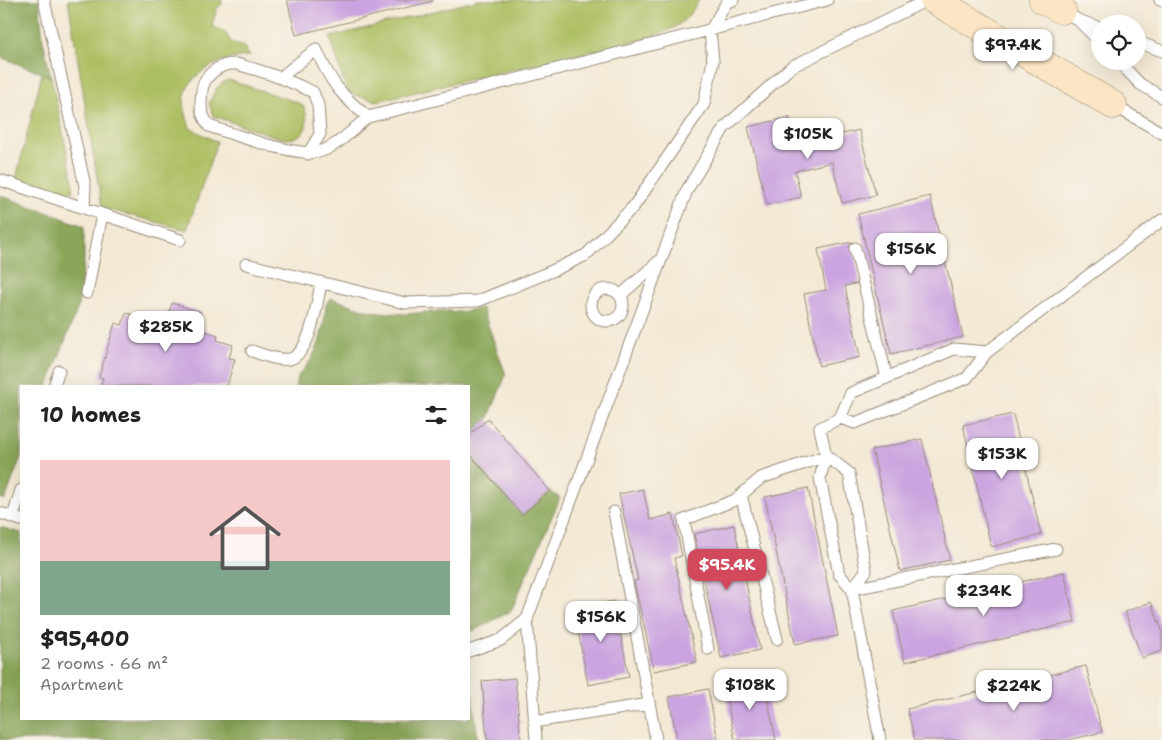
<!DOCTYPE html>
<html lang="en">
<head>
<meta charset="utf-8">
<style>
	:root { --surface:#fff; --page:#f2f2f2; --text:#222; --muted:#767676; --accent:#d1495b }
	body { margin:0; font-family:"Shantell Sans",sans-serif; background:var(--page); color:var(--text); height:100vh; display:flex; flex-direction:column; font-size:19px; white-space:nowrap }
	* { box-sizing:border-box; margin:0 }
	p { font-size:16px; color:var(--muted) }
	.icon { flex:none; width:28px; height:28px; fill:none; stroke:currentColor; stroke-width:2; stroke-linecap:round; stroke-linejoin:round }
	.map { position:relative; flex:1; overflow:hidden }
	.drawer { position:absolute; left:20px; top:385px; width:450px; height:335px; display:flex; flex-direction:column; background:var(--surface); border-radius:0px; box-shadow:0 5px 20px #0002 }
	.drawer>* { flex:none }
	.tools { position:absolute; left:1091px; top:15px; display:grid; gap:10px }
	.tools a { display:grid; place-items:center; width:55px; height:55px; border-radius:50%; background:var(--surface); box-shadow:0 5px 20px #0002; font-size:25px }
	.price { position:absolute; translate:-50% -42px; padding:0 11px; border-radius:10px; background:#fff; color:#222; font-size:16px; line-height:32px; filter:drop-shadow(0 1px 2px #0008) }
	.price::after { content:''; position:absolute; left:50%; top:30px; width:15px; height:11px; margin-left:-8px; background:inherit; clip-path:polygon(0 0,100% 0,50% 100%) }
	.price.active { background:var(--accent); color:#fff }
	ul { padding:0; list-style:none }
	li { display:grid; align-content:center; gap:10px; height:265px; padding:0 20px }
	li span { display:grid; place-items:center; height:155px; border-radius:0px; color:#555 }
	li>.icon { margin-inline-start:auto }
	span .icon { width:90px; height:90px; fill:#fffc; stroke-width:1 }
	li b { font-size:21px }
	h2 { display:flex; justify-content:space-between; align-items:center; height:60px; padding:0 20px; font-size:21px }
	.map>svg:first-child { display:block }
	.green { fill:#adbf63; stroke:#747440 }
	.forest { fill:#8aa659; stroke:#62683c }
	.building { fill:#caa3e0 }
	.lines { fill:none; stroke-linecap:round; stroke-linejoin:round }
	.lane-casing { stroke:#978a79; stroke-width:13 }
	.secondary-casing { stroke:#978a79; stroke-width:29 }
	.lane { stroke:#fff; stroke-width:11 }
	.secondary { stroke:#fce5c4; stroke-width:28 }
</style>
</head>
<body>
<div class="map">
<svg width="1162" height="740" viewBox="0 0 1162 740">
	<rect width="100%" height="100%" fill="#f7f3e8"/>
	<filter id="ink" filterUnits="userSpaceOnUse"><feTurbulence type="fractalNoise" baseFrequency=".02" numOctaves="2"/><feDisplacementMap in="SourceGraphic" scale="10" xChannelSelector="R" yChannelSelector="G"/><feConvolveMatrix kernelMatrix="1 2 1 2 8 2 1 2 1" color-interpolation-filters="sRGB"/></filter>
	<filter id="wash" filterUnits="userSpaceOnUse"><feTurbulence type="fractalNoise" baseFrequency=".0096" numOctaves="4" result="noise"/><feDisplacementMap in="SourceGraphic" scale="20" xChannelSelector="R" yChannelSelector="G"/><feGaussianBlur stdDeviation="1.12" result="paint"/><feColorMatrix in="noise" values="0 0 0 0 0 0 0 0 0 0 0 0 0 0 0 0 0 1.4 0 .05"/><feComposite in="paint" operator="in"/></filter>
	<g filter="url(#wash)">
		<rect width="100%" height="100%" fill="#f3e9d4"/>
		<path class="green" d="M68 0H222L221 5 217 8 212 26 225 32 231 42 243 46 250 56C225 57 186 71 184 101 184 110 188 120 190 128L217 142 187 230 102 208Z
			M479 0H699C684 27 673 29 645 39L377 101 351 94 346 88 330 37Z
			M42 73 51 77 73 180V191L67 195 16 179Z
			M229 80 299 103 304 107C311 125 305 140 283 139L213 116 209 103C214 93 217 83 229 80Z"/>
		<path class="forest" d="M0 0H39L43 40 51 77 0 57Z
			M0 195 84 226V261L78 307 48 386H21V457L5 500 0 498Z
			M331 298 369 311 404 314 440 311 460 312 482 308 506 375 488 419 469 435V386H295L299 375 311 360 319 343 324 322 326 304Z
			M469 453 522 515 550 491 560 498 511 611 469 633Z
			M0 527 21 533V719H469V669L478 740H0Z"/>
		<g id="blocks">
			<path class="building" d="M287 0H433V1L296 35Z
				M789 117 791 126 805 123 810 142 859 130 876 195 842 203 832 162 795 171 801 197 767 205 748 127Z
				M930 196 963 337 891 354 858 214Z
				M852 242 860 283 845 286 860 357 819 366 804 294 826 290 818 249Z
				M172 303 201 312 195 333 202 335 203 330 218 335 217 340 233 345 229 358 235 359 227 386H100L103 378 99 377 115 323 122 325 126 313 144 318 145 315 166 321Z
				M1013 414 1041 535 991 547 963 425Z
				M488 419 550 491 522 515 469 453V435Z
				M922 439 950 560 900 571 872 450Z
				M808 488 838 636 795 644 765 497Z
				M643 489 650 520 673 514 682 556 674 558 697 662 654 671 634 581 638 580 619 494Z
				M734 525 760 650 721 658 694 534Z
				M1064 572 1075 622 905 662 893 611Z
				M614 601 629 677 588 685 574 608Z
				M1151 602 1162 630V651L1142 658 1125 612Z
				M1086 666 1102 732 1069 740H915L907 709Z
				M515 678 521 740H487L482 681Z
				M763 678 776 740H735L724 686Z
				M708 689 718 740H677L669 697Z"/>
		</g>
	</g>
	<g filter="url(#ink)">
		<use href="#blocks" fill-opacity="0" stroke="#978a79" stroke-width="1"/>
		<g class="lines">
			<g class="lane-casing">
				<path id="lane" d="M44 0 85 186 84 208
					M1160 0 1162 1
					M1062 10 1078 20 1100 28
					M1080 22 1100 42
					M1138 42 1162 51
					M1118 61 1140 84 1162 97
					M281 77 316 49C330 81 340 95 368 117
					M1113 105 1162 133
					M308 154 320 134 318 105 313 92C294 83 275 75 254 69 249 68 242 65 236 64 220 63 204 75 202 90 200 106 200 113 209 126 233 134 300 159 322 151 339 145 354 128 368 117L827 0
					M0 180 180 240
					M855 248 887 378
					M246 264 405 303 478 301 552 271 586 255 634 206 704 104 713 61 710 31 727 2 733 0
					M591 305a16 16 0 1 1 32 0a16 16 0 1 1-32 0Z
					M87 293 102 214
					M620 296 659 261
					M252 351C263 355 278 361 290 359 311 353 317 302 321 283
					M987 352 1162 220
					M54 386 59 371
					M840 418 855 423 967 378 987 352 954 349 851 393 840 418 820 428 826 456 820 478 839 574 852 589 880 740
					M826 456 849 473 866 571 852 589
					M741 495 777 639
					M614 512 656 740
					M0 513 21 520
					M13 517 21 490
					M852 589 1056 549
					M527 619 536 740
					M708 649 684 520 735 500 761 478 826 456
					M469 651 501 640 527 619 687 190 724 128 791 67 927 0
					M534 722 649 704"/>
			</g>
			<g class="secondary-casing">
				<path id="secondary" d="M934 0 1113 105
					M1043 0 1062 10"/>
			</g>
			<use href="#lane" class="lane"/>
			<use href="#secondary" class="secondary"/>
		</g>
	</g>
</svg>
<div class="tools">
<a><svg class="icon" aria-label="locate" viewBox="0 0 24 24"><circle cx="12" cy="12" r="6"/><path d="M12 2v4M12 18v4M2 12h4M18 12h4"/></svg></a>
</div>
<b class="price" style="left:1013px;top:71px">$97.4K</b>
<b class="price" style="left:808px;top:160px">$105K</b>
<b class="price" style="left:911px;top:275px">$156K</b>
<b class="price" style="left:166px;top:353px">$285K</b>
<b class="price" style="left:1002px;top:480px">$153K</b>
<b class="price active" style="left:727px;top:591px">$95.4K</b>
<b class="price" style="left:984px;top:617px">$234K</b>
<b class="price" style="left:601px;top:643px">$156K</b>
<b class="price" style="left:750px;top:711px">$108K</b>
<b class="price" style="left:1014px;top:712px">$224K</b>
<section class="drawer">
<h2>10 homes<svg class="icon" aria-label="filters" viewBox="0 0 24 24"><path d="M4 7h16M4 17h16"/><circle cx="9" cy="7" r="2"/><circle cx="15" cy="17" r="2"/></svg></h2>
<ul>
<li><span style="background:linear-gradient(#f6c9c9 65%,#7fa58c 0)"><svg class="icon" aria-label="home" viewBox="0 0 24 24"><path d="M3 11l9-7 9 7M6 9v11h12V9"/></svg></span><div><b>$95,400</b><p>2 rooms · 66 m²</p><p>Apartment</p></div></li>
</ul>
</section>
</div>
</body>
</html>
